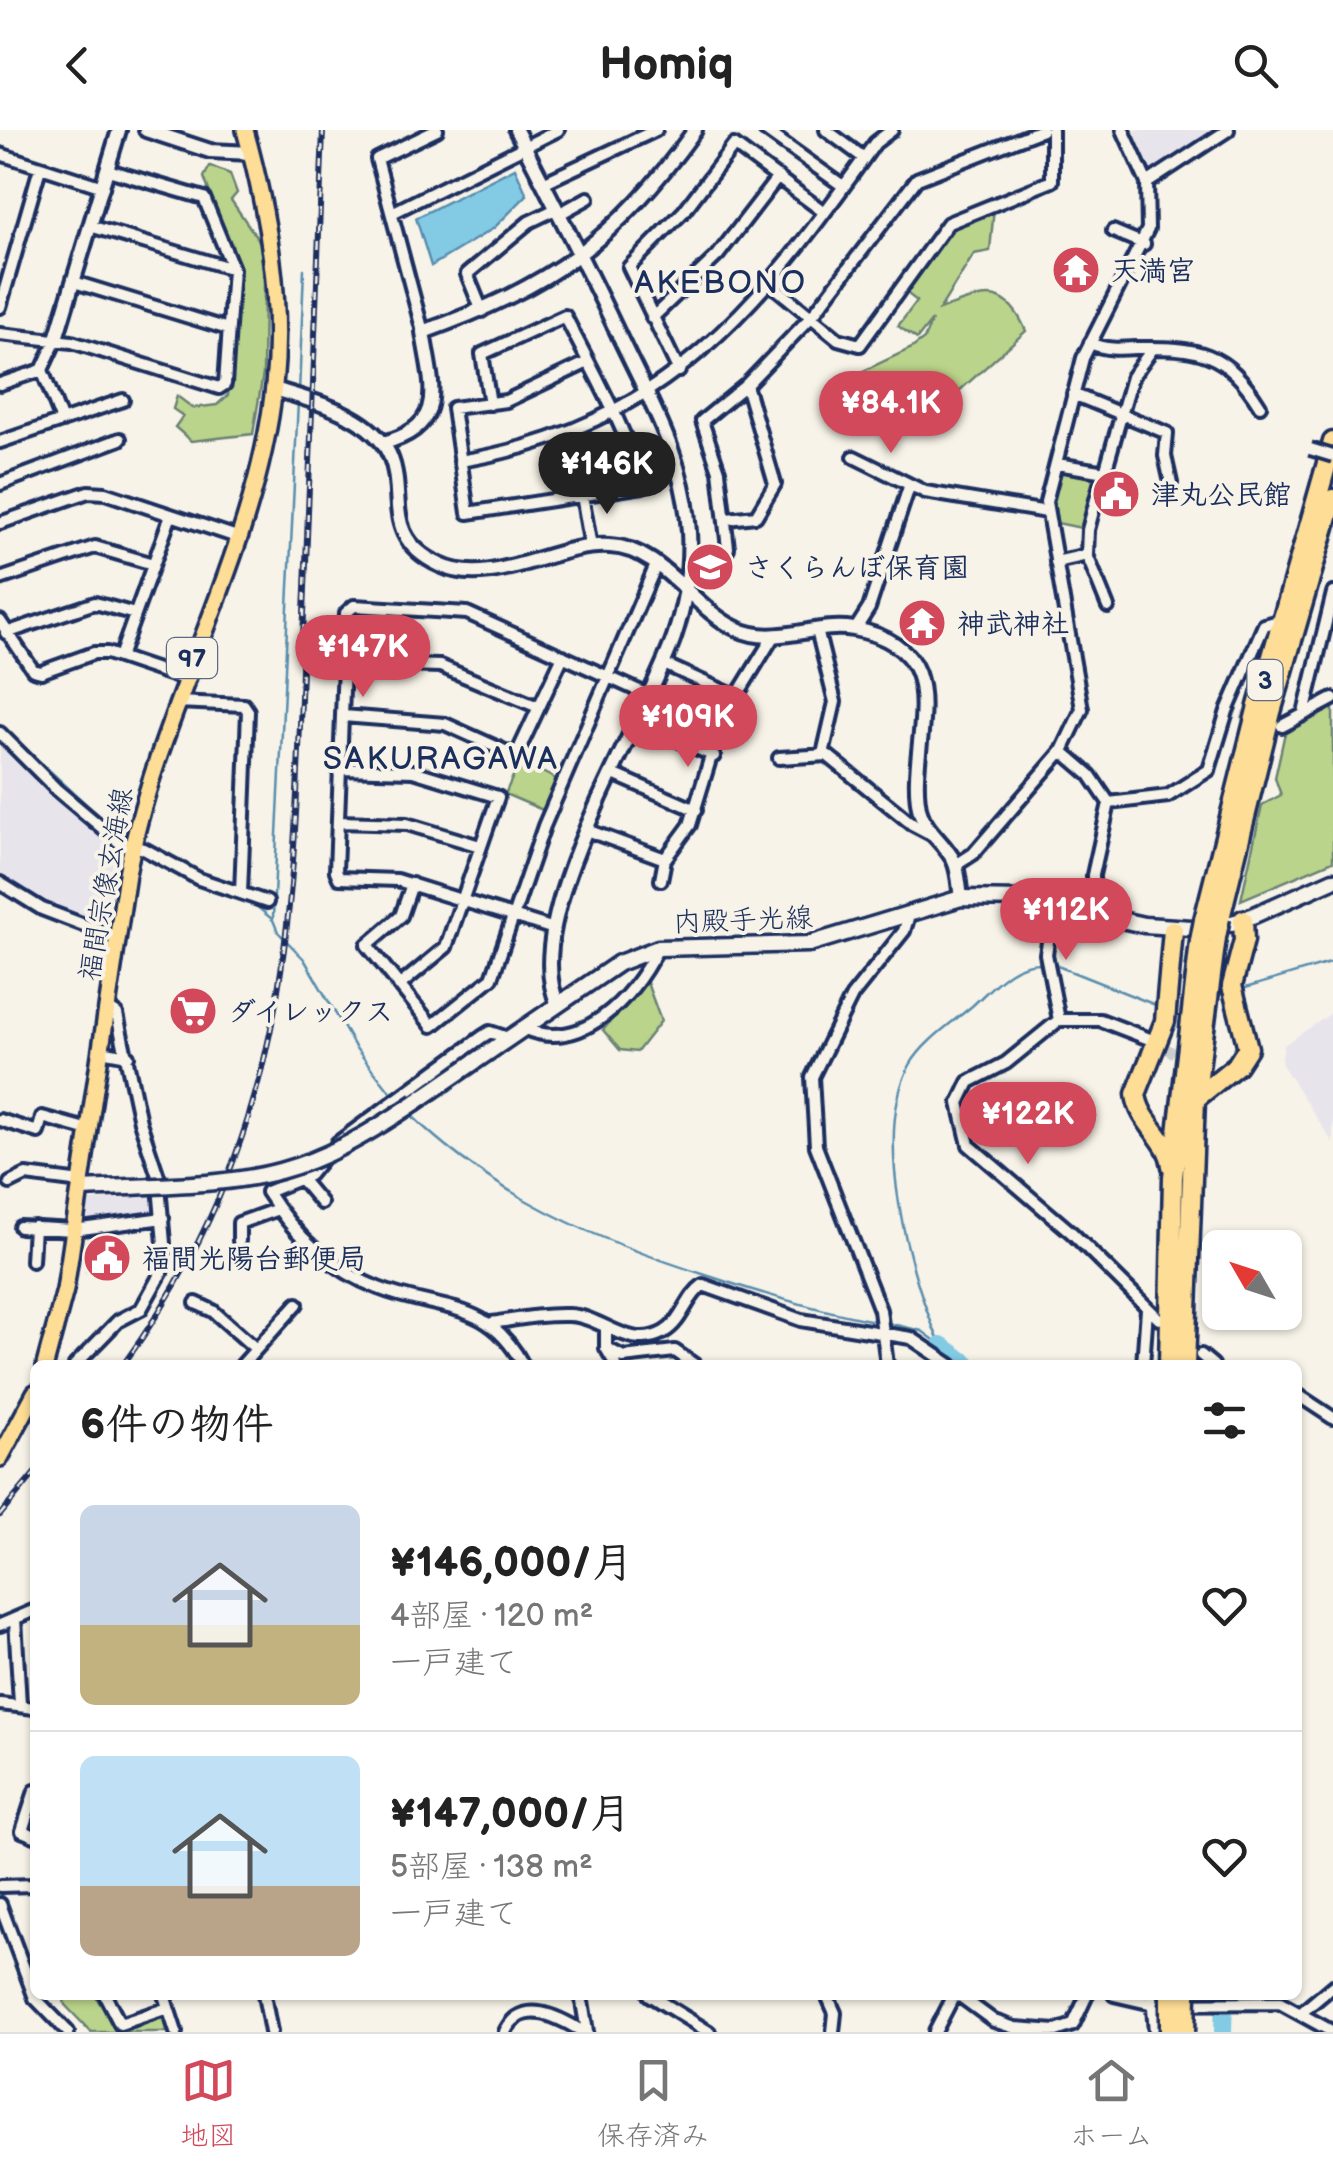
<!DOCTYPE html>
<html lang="ja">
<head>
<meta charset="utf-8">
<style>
	:root { --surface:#fff; --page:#f6f6f6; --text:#222; --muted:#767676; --line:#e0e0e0; --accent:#d1495b }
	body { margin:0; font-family:"Balsamiq Sans","Klee One",sans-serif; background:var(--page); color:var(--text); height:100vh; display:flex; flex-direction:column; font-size:38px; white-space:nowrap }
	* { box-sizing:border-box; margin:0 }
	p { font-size:32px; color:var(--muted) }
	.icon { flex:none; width:55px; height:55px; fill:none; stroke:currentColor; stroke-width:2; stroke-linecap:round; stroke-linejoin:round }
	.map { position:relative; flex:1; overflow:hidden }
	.drawer { position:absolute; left:30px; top:1230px; width:1272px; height:640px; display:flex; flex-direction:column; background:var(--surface); border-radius:15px; box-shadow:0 2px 8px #0004 }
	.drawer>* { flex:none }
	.needle { width:65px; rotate:309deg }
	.buttons { position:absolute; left:1202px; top:1100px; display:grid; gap:20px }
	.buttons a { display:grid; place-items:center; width:100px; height:100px; border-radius:15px; background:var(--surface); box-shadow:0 2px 8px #0004; font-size:50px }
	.price { position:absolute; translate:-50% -85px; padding:0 22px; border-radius:35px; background:var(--accent); color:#fff; font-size:32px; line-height:65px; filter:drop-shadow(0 2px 5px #0008) }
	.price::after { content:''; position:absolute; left:50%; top:60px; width:30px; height:22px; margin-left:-15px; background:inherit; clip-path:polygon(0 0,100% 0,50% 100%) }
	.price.selected { background:#222; color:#fff }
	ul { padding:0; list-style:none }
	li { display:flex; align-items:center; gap:30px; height:250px; padding:0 50px }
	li+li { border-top:2px solid var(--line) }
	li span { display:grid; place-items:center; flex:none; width:280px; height:200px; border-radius:15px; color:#555 }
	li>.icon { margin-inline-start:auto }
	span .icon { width:120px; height:120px; fill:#fffc; stroke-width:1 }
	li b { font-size:42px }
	h2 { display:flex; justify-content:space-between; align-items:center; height:120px; padding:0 50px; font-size:42px }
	header { display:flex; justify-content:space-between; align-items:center; height:130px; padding:0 50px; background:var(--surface); font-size:45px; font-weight:800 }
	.menu { display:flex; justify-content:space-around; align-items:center; height:140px; border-top:2px solid var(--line); background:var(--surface); font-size:28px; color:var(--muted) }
	.menu a { display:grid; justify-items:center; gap:5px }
	.menu .selected { color:var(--accent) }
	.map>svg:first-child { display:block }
	.built { fill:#e8e4ec }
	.green { fill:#bbd48b; stroke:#6b8274; stroke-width:2.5 }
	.water { fill:#83cbe4; stroke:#598dae; stroke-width:2.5 }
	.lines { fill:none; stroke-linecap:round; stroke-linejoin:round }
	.stream { stroke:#598dae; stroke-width:2.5 }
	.river { stroke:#83cbe4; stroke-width:18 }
	.minor-tunnel { stroke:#cbcccc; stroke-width:10; stroke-dasharray:10 5; stroke-linecap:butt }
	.minor-casing { stroke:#1b2f5e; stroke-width:18 }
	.tertiary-casing { stroke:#1b2f5e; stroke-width:20 }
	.secondary-casing { stroke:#1b2f5e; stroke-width:21 }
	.primary-casing { stroke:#1b2f5e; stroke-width:22 }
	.trunk-casing { stroke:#1b2f5e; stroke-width:25 }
	.minor { stroke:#f7f3e8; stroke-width:10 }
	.tertiary { stroke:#f7f3e8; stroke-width:12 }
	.secondary { stroke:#f7f3e8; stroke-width:14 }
	.primary { stroke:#fedd96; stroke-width:15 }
	.trunk { stroke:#fedd96; stroke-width:18 }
	.rail-casing { stroke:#1b2f5e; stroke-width:6 }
	.rail { stroke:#f7f3e8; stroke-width:2.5; stroke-dasharray:8; stroke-linecap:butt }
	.minor-bridge-casing { stroke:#1b2f5e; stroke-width:18; stroke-linecap:butt }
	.secondary-bridge-casing { stroke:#1b2f5e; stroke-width:21; stroke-linecap:butt }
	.trunk-bridge-casing { stroke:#1b2f5e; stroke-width:25; stroke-linecap:butt }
	.minor-bridge { stroke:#f7f3e8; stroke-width:10 }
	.secondary-bridge { stroke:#f7f3e8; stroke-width:14 }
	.trunk-bridge { stroke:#fedd96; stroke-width:18 }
	.labels { text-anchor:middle; stroke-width:8; stroke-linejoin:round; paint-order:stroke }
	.shield { fill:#f7f3e8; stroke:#5d6a87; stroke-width:2.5 }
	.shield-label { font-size:25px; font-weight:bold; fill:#1b2f5e }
	.poi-label { font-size:28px; font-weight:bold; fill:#1b2f5e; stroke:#f7f3e8; text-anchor:start }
	.street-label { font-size:28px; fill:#1b2f5e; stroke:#f7f3e8 }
	.quarter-label { font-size:32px; letter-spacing:2.5px; fill:#1b2f5e; stroke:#f7f3e8 }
</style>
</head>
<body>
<header><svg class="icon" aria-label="back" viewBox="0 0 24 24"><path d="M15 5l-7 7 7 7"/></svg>Homiq<svg class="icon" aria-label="search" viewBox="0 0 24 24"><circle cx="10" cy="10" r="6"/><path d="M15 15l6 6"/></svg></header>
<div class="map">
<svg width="1333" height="1902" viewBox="0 0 1333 1902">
	<rect width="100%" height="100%" fill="#f7f3e8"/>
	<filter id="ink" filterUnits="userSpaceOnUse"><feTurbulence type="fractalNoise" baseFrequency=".01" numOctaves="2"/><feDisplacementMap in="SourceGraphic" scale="20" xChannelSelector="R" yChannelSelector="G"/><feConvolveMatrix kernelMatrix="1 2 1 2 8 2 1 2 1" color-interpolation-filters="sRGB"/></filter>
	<g filter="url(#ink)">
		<path class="built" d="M1130 0H1217L1155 40 1146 39Z
			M0 610 115 719 106 795H92L41 774 0 748Z
			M1333 882V1013L1281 933 1284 915Z
			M155 1065 156 1086 121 1090 113 1146 84 1143 89 1071Z"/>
		<path class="green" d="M210 36 230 44 237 63 231 70 260 112 264 152 263 244 253 304 191 311 175 297 183 286 173 279 177 266 193 278 217 275 228 265 237 138 204 47Z
			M994 77 990 121 974 124 939 180C981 165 1005 151 1026 201L937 281 923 254C901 263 882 272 860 259L863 241 912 218 924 209 932 190 917 209 898 196 917 171 904 161 948 100Z
			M1066 340 1100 345 1086 399 1057 393 1054 370 1061 342Z
			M1333 574V731L1241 770 1262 675 1281 665 1275 648 1286 598Z
			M520 631 558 650 545 681 505 664Z
			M646 850 661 891 637 922 620 920 603 900Z
			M63 1865H95L116 1899 161 1885 171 1902H91L65 1875Z"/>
		<path class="water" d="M515 38 527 65 494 98 431 136 416 88Z"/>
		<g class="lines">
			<path class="stream" d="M299 263 304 139
				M0 595 110 696
				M161 735 201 757 255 775 273 790 278 802 304 829 355 917 394 967
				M273 787 298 271
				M1055 835 1158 876
				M1242 859 1333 832
				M410 984C496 1068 598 1111 712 1147 766 1165 819 1181 875 1191
				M883 1192 922 1201 941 1215
				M940 1213C909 1145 872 1004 910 935 923 912 952 893 972 876 992 858 1012 832 1042 833"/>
			<path class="river" d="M941 1215 969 1235
				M1223 1902 1224 1865"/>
			<path class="minor-tunnel" d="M1227 581 1260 590
				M1153 910 1189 933"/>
			<g class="minor-casing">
				<path id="minor" d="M765 0 843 56
					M826 0 864 28
					M0 24 103 57
					M543 53 656 0
					M1147 53 1228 0
					M394 82 558 0
					M559 84 588 68
					M90 96 233 139
					M1113 101 1144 114
					M74 152 228 199
					M771 154 838 209 860 215 948 93 1052 51V0
					M0 177 40 38
					M482 181 467 144 529 92 556 79
					M652 188 718 125 778 47
					M423 202 377 29 437 0
					M0 204 72 212 219 258 225 254 233 139 204 68 108 40
					M1090 213C1106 220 1120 219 1136 218 1198 217 1226 221 1260 276
					M42 240 55 212
					M679 241 629 137 684 81 734 15 824 82
					M0 254 42 240 62 291
					M1073 264 1167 303 1165 326 1171 353
					M490 274 482 224 565 186C593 242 625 296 643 356L468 383 453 278 506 271 588 232
					M0 312 123 270
					M854 327 925 362 1047 382
					M460 331C666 297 761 174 875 13L892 0
					M1057 334 1105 342 1132 247 1153 218
					M0 354 120 309
					M582 365 591 417
					M727 389 756 386 775 354 746 255
					M0 393 88 362 105 363 237 407
					M689 423 722 426 728 418 719 341 702 291 746 255 812 186 917 49 1042 0
					M1087 425 1088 400 1103 343
					M1056 432 1087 425 1108 477
					M0 449 95 417 153 434
					M0 491 33 540 41 542 94 523H107L184 549
					M817 500 835 572 823 624
					M855 500 869 478 909 357
					M6 503 95 473 135 484
					M120 527 171 385
					M344 533 440 536 538 577
					M664 534 735 566
					M177 572 244 575 248 581 241 763
					M1304 583 1333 463
					M343 586 445 594 516 626 563 526
					M637 592 714 626
					M1282 596 1333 569
					M0 603 56 659 120 713 144 719 199 749 267 772
					M1062 621 1090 645 1109 673 1093 745V784
					M779 628 827 625 912 694 931 704
					M341 639 413 641 498 667 446 817 399 856
					M613 644 696 680
					M1109 673 1168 666 1209 640 1227 581 1264 495 1282 490
					M339 692 407 694 480 716
					M589 701 665 729
					M956 735 973 724 1062 621 1082 579 1046 372 1083 228 1148 99 1147 53 1123 0
					M661 750 665 729 690 695 722 590 773 507
					M0 753 42 779 118 808
					M412 754 401 786 367 815 432 896 492 848 544 696 656 435
					M1054 776 1046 824 1059 890
					M551 798 397 750 339 748 336 741 346 483 354 476 467 483 648 565
					M108 878 117 884 140 992 159 1049
					M523 898C582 925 633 867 658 818
					M1152 910 1100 890H1059L1006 933 969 952 959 973 969 1015 1072 1103 1159 1189
					M101 921 128 926
					M0 990 38 1002 42 987 89 1000
					M337 1013 482 907 490 902 508 908
					M322 1029 309 1045 267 1062C294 1105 330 1139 378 1158 438 1182 488 1168 523 1235
					M301 1049 321 1073
					M10 1053 26 1045 81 1052
					M20 1097 74 1100 163 1088
					M239 1111V1093L278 1079
					M32 1131 34 1097
					M196 1173 213 1181 256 1219
					M492 1193C518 1189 543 1184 569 1185 603 1186 629 1222 664 1202 683 1191 686 1167 703 1155L801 1190 911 1208 951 1235
					M606 1199V1218L616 1235
					M606 1218 623 1227 675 1221 695 1235
					M1201 1225 1213 1235
					M75 1235 118 1191 141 1179 161 1143 165 1125 160 1067
					M242 1235 297 1174
					M887 1235 880 1180 816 1016 812 947 852 866 904 801 910 782
					M1143 1235 1147 1179
					M1298 1265 1333 1288
					M15 1489 20 1574
					M0 1495 35 1480
					M0 1574 35 1578
					M35 1661 22 1701 35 1706
					M0 1756 35 1755
					M0 1774 35 1868 68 1902
					M105 1865 120 1894 168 1878
					M164 1865 176 1902
					M264 1865 271 1902
					M581 1865 587 1902
					M649 1865 709 1902
					M827 1865 835 1883 833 1902
					M1114 1865 1153 1874 1280 1873 1333 1902
					M1152 1865 1155 1902
					M1301 1883 1333 1856
					M505 1902C522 1867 559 1887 583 1902
					M935 1902 953 1867 960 1866 994 1891 1015 1898 1056 1901 1073 1895 1087 1865"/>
			</g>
			<g class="tertiary-casing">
				<path id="tertiary" d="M146 0 210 21 251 23
					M516 0C552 70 588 139 621 210 651 273 685 330 689 402 691 437 685 474 674 507 644 594 517 790 558 874
					M55 212 119 0
					M274 259C310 270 365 283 386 318 411 359 376 405 440 435 492 460 556 412 610 416 661 418 692 477 735 498 775 518 813 492 854 499 966 520 903 617 920 682 926 702 945 713 954 731 959 742 959 756 961 768
					M383 313C449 296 431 255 423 202 552 156 615 111 695 0"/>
			</g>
			<g class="secondary-casing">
				<path id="secondary" d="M416 972 619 833 658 818 809 814 961 768 1025 769 1144 795 1208 799 1243 790 1333 750
					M80 1059 130 1057"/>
			</g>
			<g class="primary-casing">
				<path id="primary" d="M45 1235 65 1160 127 744C158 578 257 422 274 256 283 169 268 84 245 0
					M0 1328 35 1263"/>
			</g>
			<g class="trunk-casing">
				<path id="trunk" d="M1220 788 1271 582 1333 369
					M1204 790 1258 576 1333 312
					M1195 969 1237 935 1248 918 1232 856 1244 810 1243 790
					M1172 1036C1169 1008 1139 993 1136 964L1165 891 1173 800
					M1169 1235 1173 1047 1200 811
					M1185 1235 1195 969 1216 807"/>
			</g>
			<use href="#minor" class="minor"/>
			<use href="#tertiary" class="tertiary"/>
			<use href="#secondary" class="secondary"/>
			<use href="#primary" class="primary"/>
			<use href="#trunk" class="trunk"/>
			<g class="rail-casing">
				<path id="rail" d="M123 1235C299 992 293 769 304 484 310 323 317 161 323 0
					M0 1385 35 1343"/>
			</g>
			<use href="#rail" class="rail"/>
			<g class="minor-bridge-casing">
				<path id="minor-bridge" d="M1310 319 1333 326"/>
			</g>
			<g class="secondary-bridge-casing">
				<path id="secondary-bridge" d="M130 1057C262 1052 305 1047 416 972"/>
			</g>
			<g class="trunk-bridge-casing">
				<path id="trunk-bridge" d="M1216 807 1220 788
					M1200 811 1204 790
					M1170 1902V1865
					M1185 1902 1186 1865"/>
			</g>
			<use href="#minor-bridge" class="minor-bridge"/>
			<use href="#secondary-bridge" class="secondary-bridge"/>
			<use href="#trunk-bridge" class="trunk-bridge"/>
		</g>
	</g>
	<defs>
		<g id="temple-disc" transform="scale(2.5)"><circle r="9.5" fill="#d1495b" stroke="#f7f3e8"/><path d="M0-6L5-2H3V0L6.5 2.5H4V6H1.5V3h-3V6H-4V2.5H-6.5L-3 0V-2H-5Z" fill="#fff"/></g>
		<g id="civic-disc" transform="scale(2.5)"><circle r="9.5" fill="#d1495b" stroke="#f7f3e8"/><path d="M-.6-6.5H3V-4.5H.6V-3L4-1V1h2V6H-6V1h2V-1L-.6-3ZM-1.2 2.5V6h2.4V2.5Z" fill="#fff"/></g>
		<g id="school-disc" transform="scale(2.5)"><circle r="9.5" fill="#d1495b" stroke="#f7f3e8"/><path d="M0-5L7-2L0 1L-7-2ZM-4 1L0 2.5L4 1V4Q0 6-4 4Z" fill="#fff"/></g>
		<g id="supermarket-disc" transform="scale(2.5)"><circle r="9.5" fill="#d1495b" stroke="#f7f3e8"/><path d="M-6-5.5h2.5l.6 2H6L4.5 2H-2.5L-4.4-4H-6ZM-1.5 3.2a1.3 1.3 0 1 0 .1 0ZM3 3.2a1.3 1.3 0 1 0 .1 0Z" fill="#fff"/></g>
	</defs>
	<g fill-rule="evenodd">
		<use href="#temple-disc" x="1076" y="140"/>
		<use href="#civic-disc" x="1116" y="364"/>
		<use href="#school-disc" x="710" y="437"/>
		<use href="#temple-disc" x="922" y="493"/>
		<use href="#supermarket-disc" x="193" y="881"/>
		<use href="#civic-disc" x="107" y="1128"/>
	</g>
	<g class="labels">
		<g class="shield">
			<rect x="167" y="508" width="50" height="40" rx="8"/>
			<rect x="1247.5" y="530" width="35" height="40" rx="8"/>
		</g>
		<g class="shield-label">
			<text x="192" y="537">97</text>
			<text x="1265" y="559">3</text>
		</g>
		<g class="poi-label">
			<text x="1111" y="150">天満宮</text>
			<text x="1151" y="374">津丸公民館</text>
			<text x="745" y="447">さくらんぼ保育園</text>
			<text x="957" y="503">神武神社</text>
			<text x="228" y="891">ダイレックス</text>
			<text x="142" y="1138">福間光陽台郵便局</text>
		</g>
		<g class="street-label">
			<text transform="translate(105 754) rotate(-80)" y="10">福間宗像玄海線</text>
			<text transform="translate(743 789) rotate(-2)" y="10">内殿手光線</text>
		</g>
		<g class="quarter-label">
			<text x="721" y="163">AKEBONO</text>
			<text x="441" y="639">SAKURAGAWA</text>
		</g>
	</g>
</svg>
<div class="buttons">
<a><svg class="needle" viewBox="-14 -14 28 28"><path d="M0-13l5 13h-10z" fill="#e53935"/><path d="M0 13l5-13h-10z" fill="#767676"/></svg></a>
</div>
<b class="price" style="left:891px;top:326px">¥84.1K</b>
<b class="price selected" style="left:607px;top:387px">¥146K</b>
<b class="price" style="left:363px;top:570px">¥147K</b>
<b class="price" style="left:688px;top:640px">¥109K</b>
<b class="price" style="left:1066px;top:833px">¥112K</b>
<b class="price" style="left:1028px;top:1037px">¥122K</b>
<section class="drawer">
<h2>6件の物件<svg class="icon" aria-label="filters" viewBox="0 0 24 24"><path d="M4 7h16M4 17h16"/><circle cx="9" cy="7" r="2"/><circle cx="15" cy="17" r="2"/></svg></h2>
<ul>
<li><span style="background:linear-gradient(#c9d6e8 60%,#c2b280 0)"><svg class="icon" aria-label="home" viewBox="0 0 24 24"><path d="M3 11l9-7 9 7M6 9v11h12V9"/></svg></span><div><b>¥146,000/月</b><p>4部屋 · 120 m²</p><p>一戸建て</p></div><svg class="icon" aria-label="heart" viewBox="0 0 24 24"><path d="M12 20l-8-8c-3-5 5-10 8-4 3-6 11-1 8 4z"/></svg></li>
<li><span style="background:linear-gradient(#bfe0f5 65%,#b9a48a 0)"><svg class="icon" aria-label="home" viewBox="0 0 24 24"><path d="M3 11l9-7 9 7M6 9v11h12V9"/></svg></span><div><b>¥147,000/月</b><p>5部屋 · 138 m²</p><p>一戸建て</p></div><svg class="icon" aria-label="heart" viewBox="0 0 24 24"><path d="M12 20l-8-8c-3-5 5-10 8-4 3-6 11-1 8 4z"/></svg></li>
</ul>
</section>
</div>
<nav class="menu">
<a class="selected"><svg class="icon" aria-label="map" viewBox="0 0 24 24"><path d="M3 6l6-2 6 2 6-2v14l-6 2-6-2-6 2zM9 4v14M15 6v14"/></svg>地図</a>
<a><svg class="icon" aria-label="saved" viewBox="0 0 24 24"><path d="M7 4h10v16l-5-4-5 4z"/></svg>保存済み</a>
<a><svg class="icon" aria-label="home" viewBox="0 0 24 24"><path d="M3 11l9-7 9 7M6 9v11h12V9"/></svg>ホーム</a>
</nav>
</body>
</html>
